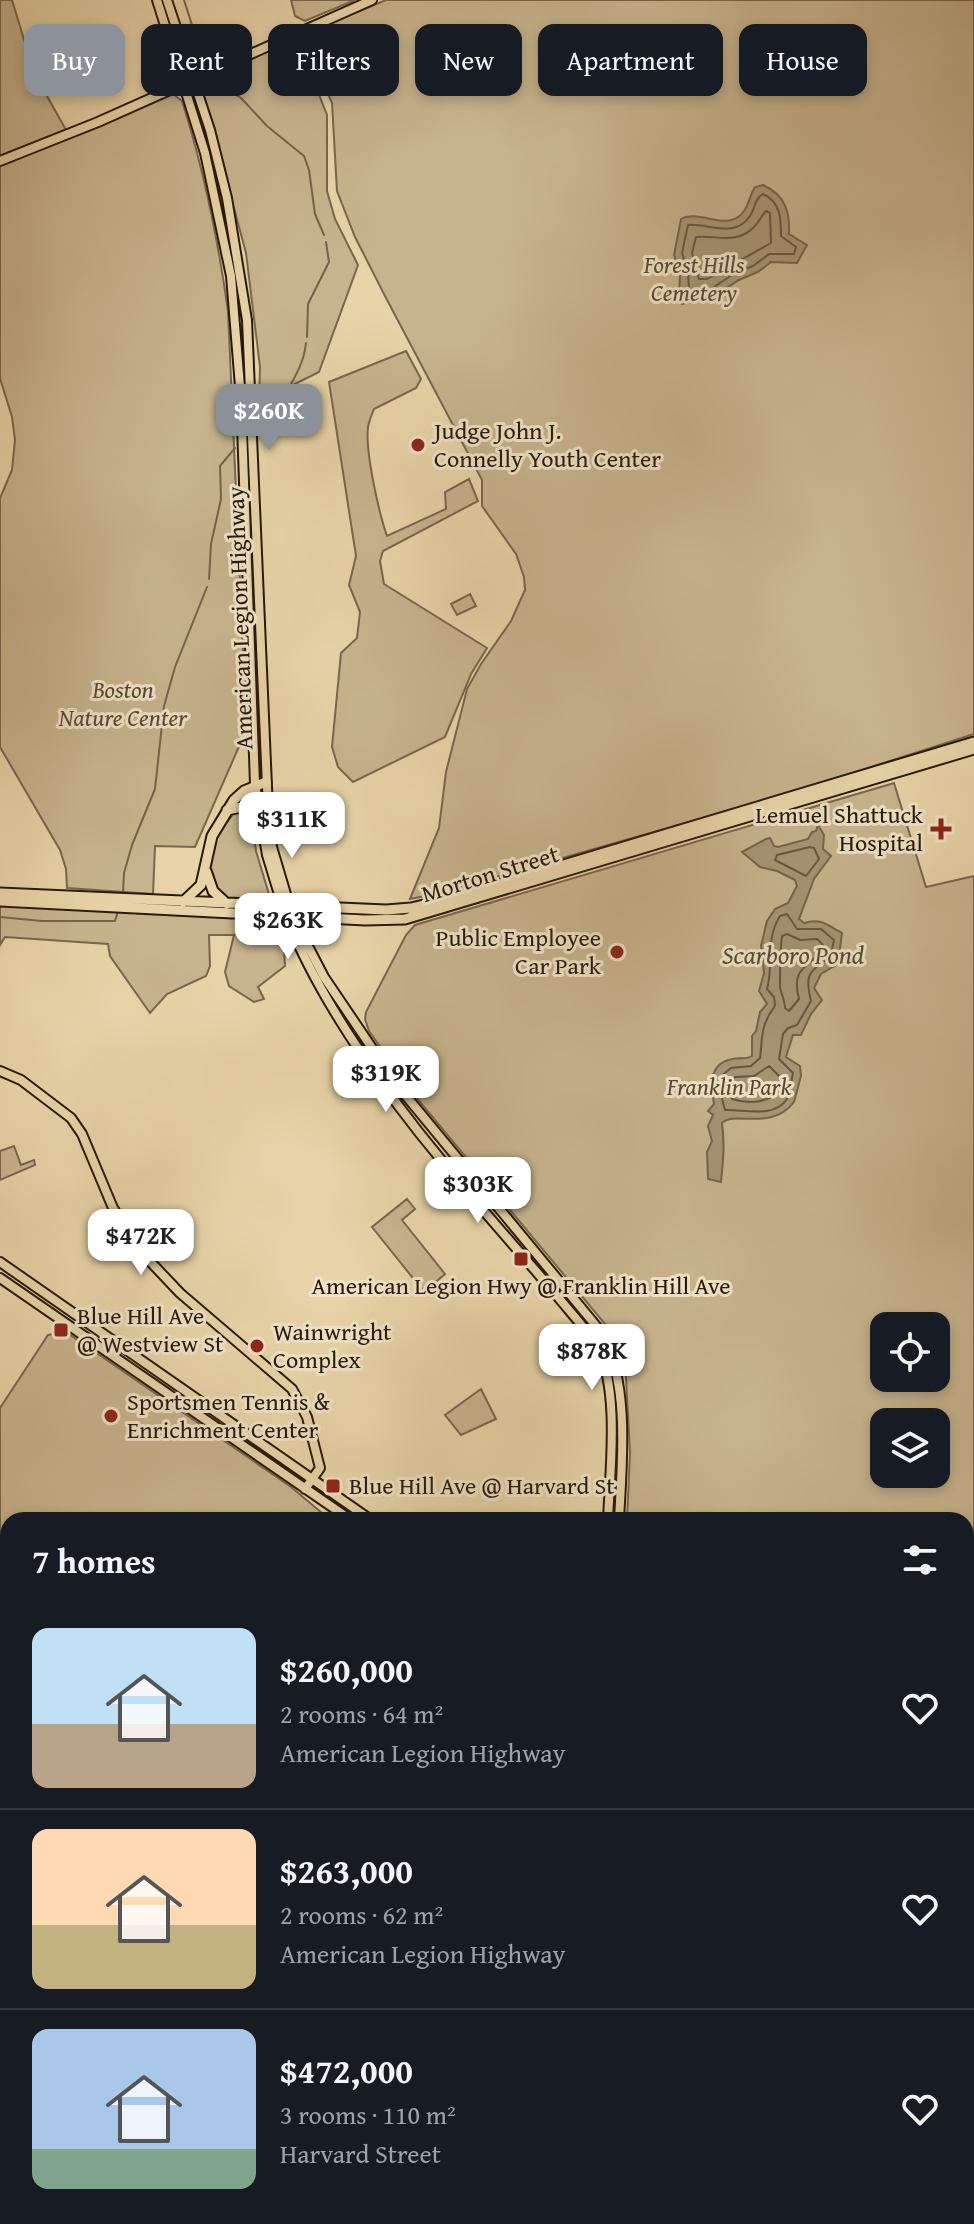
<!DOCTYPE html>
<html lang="en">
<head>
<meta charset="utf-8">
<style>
	:root { --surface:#171b24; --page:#20242c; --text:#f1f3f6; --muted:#9ea1a6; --line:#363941; --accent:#8c9099 }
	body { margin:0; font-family:"Gentium Book Plus",serif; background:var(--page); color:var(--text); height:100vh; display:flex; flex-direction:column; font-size:30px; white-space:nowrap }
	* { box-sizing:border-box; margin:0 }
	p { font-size:26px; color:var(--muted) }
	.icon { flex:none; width:44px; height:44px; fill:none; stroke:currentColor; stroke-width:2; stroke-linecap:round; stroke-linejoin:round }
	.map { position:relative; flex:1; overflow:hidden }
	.side { position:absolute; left:0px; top:1512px; width:974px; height:712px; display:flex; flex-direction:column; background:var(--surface); border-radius:24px 24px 0 0; box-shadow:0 4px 12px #0003 }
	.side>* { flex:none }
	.banner { position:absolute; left:24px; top:24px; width:926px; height:72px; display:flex; gap:16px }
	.fabs { position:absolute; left:870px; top:1312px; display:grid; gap:16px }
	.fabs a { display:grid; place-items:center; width:80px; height:80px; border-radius:16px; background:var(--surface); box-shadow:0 4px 12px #0003; font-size:40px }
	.price { position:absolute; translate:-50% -68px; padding:0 18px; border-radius:16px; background:#fff; color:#222; font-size:26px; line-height:52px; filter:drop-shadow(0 2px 4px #0008) }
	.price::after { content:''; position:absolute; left:50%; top:48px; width:24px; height:18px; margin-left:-12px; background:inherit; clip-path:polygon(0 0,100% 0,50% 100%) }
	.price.active { background:var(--accent); color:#fff }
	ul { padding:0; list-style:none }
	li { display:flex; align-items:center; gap:24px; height:200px; padding:0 32px }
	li+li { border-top:2px solid var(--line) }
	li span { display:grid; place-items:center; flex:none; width:224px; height:160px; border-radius:16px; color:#555 }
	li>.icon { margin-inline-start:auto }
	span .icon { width:96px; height:96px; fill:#fffc; stroke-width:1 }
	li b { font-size:34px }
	h2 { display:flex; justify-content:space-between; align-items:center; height:96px; padding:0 32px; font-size:34px }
	.pill { padding:0 28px; border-radius:16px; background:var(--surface); box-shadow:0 4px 12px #0003; font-size:28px; line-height:72px }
	.pill.active { background:var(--accent); color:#fff }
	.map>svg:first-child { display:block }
	.green { fill:#c7b38d; stroke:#78664e; stroke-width:2; fill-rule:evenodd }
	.water { fill:#a69473; stroke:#74634b; stroke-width:2 }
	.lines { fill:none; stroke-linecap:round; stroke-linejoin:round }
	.shore { stroke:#675640; stroke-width:2 }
	.stream { stroke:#74634b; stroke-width:2 }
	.major-casing { stroke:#28190e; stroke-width:12 }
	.highway-casing { stroke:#28190e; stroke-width:13 }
	.major { stroke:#e7d3a7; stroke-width:8 }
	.highway { stroke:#e7d3a7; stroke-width:9 }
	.rail { stroke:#28190e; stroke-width:2; stroke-dasharray:14 14; stroke-linecap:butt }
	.major-bridge-casing { stroke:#28190e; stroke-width:12; stroke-linecap:butt }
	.major-bridge { stroke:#e7d3a7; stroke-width:8 }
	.poi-dot { fill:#8f2418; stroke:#efe2c6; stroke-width:3 }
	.labels { text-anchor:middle; stroke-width:6; stroke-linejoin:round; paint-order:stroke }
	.park-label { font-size:24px; font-style:italic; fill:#584734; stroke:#efe2c6 }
	.poi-label { font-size:24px; fill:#28190e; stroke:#efe2c6; text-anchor:start }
	.street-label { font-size:24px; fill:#28190e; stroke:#efe2c6 }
	.water-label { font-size:26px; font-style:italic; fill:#5a4a36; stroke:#efe2c6 }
</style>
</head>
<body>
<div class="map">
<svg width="974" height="2224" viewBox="0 0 974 2224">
	<rect width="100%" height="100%" fill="#e7d3a7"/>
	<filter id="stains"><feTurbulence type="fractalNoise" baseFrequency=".0025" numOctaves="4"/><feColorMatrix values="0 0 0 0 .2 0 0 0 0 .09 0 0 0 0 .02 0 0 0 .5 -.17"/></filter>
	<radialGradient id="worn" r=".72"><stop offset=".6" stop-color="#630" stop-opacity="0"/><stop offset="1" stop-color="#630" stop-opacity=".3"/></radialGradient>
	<path class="green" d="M0 0H12L26 46 47 96 66 130 0 156Z
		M291 0H355L305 21 295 16Z
		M386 0H974V734L790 793 436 894 410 899 439 828 446 772 467 689 481 664 511 621 525 590 524 577 516 554 482 506V480L385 296 355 237 337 191 332 103 305 41 313 30Z
		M285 44 300 47 327 115V191L335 219 358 265 319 372 259 402 260 367 246 253 203 93 211 76Z
		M173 94 182 101C204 170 218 240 228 311L247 741 241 742 195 847 155 846 153 894 67 888 66 869 60 850 0 747V498L12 470 15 440 12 417 0 378V166Z
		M406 351 421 379 416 388 374 409C372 414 369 421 368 427 365 452 379 513 387 536L446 509 445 492 469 479 478 501 383 551 380 561 384 584 487 648 471 674 445 737 353 782 338 767 332 747 341 653 357 638 360 612 349 585 356 556 329 382Z
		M470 594 476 606 457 615 451 604Z
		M894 783 926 887 974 876V1925L966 1920V1520H627L630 1453 625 1359 610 1330 415 1096 369 1031 365 1019 366 1012 406 935 415 925ZM884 1326H936V1378H884ZM884 1422H936V1474H884Z
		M240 812 246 814 252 821 256 851 271 901 232 902 218 895 209 868 217 834 234 813Z
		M0 905 267 918 284 950 285 966 258 987 264 999 254 1002 229 986 225 972 234 935H209L210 966 206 976 167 994 150 1013 110 956 108 944 5 937 0 945Z
		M14 1146 21 1165 34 1160 35 1165 0 1180V1151Z
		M407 1199 415 1209 402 1220 445 1274 424 1292 372 1227Z
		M66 1332 291 1487 328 1518 327 1520H8V1862L0 1871V1408L48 1335Z
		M481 1389 496 1419 461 1435 445 1415Z"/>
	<path class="water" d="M763 185C785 195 790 211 789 234L807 245 797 263 771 262 758 272 739 280 714 296 682 304 679 302 680 273 674 255 681 219C699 208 728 234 744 211 749 204 750 195 755 187Z
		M818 825 824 835 823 849 831 856 814 879 799 919 804 923C822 918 827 925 842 933L838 964 821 974 814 988 822 1000 811 1014 801 1035H793L786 1057 800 1066 801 1076 794 1102C771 1132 735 1110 722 1123 725 1144 723 1162 721 1182L708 1179 707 1152 712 1141 708 1126 713 1115 708 1111 714 1104C711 1085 708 1064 732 1059 740 1057 745 1060 752 1056V1036L756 1031 760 1012 767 1004 759 991 764 973 761 946 767 921 775 909 788 903 797 886 795 880 777 871 760 867 742 852 766 839 770 838 774 846 778 847 808 839 812 832 816 831Z"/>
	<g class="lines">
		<path class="shore" d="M763 194C781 202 781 219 781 236L796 247 794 254H769L753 266 735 273 711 289 689 291 688 271 682 253 688 225C708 223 735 239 750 216 756 207 754 199 763 194Z
			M766 211 770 213 771 243 707 279H699L692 253 696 237C717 235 736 245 754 227 759 222 761 216 766 211Z
			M810 847 814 848 819 859 806 876 775 860 777 855Z
			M787 914 797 929H821L834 940 830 958C807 971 805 977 811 1001L797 1025 788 1028 783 1034 779 1059 793 1073C791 1081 791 1093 787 1099 774 1119 743 1109 725 1110L719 1087 720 1077 731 1068 751 1066 760 1058C762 1044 761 1029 768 1017 770 1012 774 1009 775 1005L774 997 767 989C774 964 765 939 780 916Z
			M787 934 800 940 817 939 823 945C816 968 789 962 799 999L789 1011 785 1008C785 999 779 991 780 983 780 967 780 952 782 936Z
			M769 1066 781 1078 777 1094C764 1103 747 1104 732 1099L729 1084 735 1077 754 1076Z"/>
		<path class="stream" d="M184 0 201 53 209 65
			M218 79 228 90 241 98 267 126 304 156 309 170 315 214 324 235
			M307 337 308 304 329 262 326 242
			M260 431 270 426C279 396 303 375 306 343
			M209 579 211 544 221 499 220 466 235 448
			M123 893 124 873 132 845 155 789 164 706 175 667 207 587
			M0 917 42 921H115L118 911"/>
		<g class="major-casing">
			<path id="major" d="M157 0 205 153 231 276 241 399 255 784 267 855 281 901
				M167 0 210 130 227 198 247 320 268 810 272 847 288 901
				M0 161 98 122 372 0
				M288 920C320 1001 387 1095 443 1162 480 1208 520 1252 558 1297 571 1313 585 1328 597 1345 620 1391 610 1469 608 1520
				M295 921 324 977 397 1085 602 1333C630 1385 622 1462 619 1520
				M0 1071 21 1080 71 1118 82 1134 113 1208 144 1255 180 1293 292 1389 307 1417 320 1468 305 1489
				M0 1262 371 1520
				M0 1278 351 1520
				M966 1685 974 1671
				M966 1801 974 1833
				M0 1886 8 1878
				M966 1928 974 1933
				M966 1944 974 1949
				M974 2051 969 2083 974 2116
				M274 2224V2216"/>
		</g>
		<g class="highway-casing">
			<path id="highway" d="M227 810 242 807 258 813
				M206 871 213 891 227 904
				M0 893 386 910 411 908 460 896 974 742
				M0 901 365 920 405 919 974 749
				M183 902 201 885 212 836 234 800 244 791 266 782"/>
		</g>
		<use href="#major" class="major"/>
		<use href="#highway" class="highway"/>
		<path class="rail" d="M0 2069 8 2072
			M543 2216 566 2224"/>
		<g class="major-bridge-casing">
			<path id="major-bridge" d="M281 901 288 920
				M288 901 295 921"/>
		</g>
		<use href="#major-bridge" class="major-bridge"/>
	</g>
	<g class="poi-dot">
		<circle cx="418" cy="445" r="8"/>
		<path d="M937 817h8v8h8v8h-8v8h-8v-8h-8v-8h8z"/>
		<circle cx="617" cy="952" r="8"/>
		<rect x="513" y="1251" width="16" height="16" rx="4"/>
		<rect x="53" y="1322" width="16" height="16" rx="4"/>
		<circle cx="257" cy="1346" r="8"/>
		<circle cx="111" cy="1416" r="8"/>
		<rect x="325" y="1478" width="16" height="16" rx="4"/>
	</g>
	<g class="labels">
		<g class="park-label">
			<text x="694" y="273">Forest Hills<tspan x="694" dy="28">Cemetery</tspan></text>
			<text x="123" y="698">Boston<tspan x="123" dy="28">Nature Center</tspan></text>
			<text x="729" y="1095">Franklin Park</text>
		</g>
		<g class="poi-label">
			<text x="434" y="439">Judge John J.<tspan x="434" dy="28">Connelly Youth Center</tspan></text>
			<text x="923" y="823" text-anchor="end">Lemuel Shattuck<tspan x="923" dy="28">Hospital</tspan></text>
			<text x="601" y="946" text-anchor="end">Public Employee<tspan x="601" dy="28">Car Park</tspan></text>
			<text x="521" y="1294" text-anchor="middle">American Legion Hwy @ Franklin Hill Ave</text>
			<text x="77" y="1324">Blue Hill Ave<tspan x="77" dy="28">@ Westview St</tspan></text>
			<text x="273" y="1340">Wainwright<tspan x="273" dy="28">Complex</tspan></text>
			<text x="127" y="1410">Sportsmen Tennis &amp;<tspan x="127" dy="28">Enrichment Center</tspan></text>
			<text x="349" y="1494">Blue Hill Ave @ Harvard St</text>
		</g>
		<g class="street-label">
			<text transform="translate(240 618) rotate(-92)" y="8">American Legion Highway</text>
			<text transform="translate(490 874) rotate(-17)" y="8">Morton Street</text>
		</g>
		<g class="water-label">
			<text x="793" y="964">Scarboro Pond</text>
		</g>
	</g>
	<rect width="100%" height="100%" filter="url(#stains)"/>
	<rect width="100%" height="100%" fill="url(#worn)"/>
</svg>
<div class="fabs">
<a><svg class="icon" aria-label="locate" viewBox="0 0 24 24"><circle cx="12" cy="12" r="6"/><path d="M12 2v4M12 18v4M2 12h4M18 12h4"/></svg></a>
<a><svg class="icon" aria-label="layers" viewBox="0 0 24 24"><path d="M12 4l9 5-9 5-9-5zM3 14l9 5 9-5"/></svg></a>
</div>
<b class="price active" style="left:269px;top:452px">$260K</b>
<b class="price" style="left:292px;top:860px">$311K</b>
<b class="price" style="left:288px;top:961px">$263K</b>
<b class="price" style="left:386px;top:1114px">$319K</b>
<b class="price" style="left:478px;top:1225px">$303K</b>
<b class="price" style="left:141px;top:1277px">$472K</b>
<b class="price" style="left:592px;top:1392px">$878K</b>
<div class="banner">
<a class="pill active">Buy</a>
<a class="pill">Rent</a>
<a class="pill">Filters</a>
<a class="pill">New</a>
<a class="pill">Apartment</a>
<a class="pill">House</a>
</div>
<section class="side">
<h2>7 homes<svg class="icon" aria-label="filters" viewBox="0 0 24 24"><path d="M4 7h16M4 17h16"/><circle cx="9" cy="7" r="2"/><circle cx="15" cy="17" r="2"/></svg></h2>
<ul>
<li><span style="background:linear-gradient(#bfe0f5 60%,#b9a48a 0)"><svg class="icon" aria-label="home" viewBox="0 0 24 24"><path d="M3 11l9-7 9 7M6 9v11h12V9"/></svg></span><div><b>$260,000</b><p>2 rooms · 64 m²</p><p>American Legion Highway</p></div><svg class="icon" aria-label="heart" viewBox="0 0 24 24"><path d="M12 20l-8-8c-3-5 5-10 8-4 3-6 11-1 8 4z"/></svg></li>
<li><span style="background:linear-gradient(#ffd9b3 60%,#c2b280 0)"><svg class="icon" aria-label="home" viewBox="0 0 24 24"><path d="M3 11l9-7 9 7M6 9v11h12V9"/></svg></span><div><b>$263,000</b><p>2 rooms · 62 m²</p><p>American Legion Highway</p></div><svg class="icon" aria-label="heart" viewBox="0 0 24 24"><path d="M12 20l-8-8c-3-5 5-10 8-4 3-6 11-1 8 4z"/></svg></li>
<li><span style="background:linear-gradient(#a9c7e8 75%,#7fa58c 0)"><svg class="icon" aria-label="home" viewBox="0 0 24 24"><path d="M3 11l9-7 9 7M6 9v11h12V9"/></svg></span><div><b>$472,000</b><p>3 rooms · 110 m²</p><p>Harvard Street</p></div><svg class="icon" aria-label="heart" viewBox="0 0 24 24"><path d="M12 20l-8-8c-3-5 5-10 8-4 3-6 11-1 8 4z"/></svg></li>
</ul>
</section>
</div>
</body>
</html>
